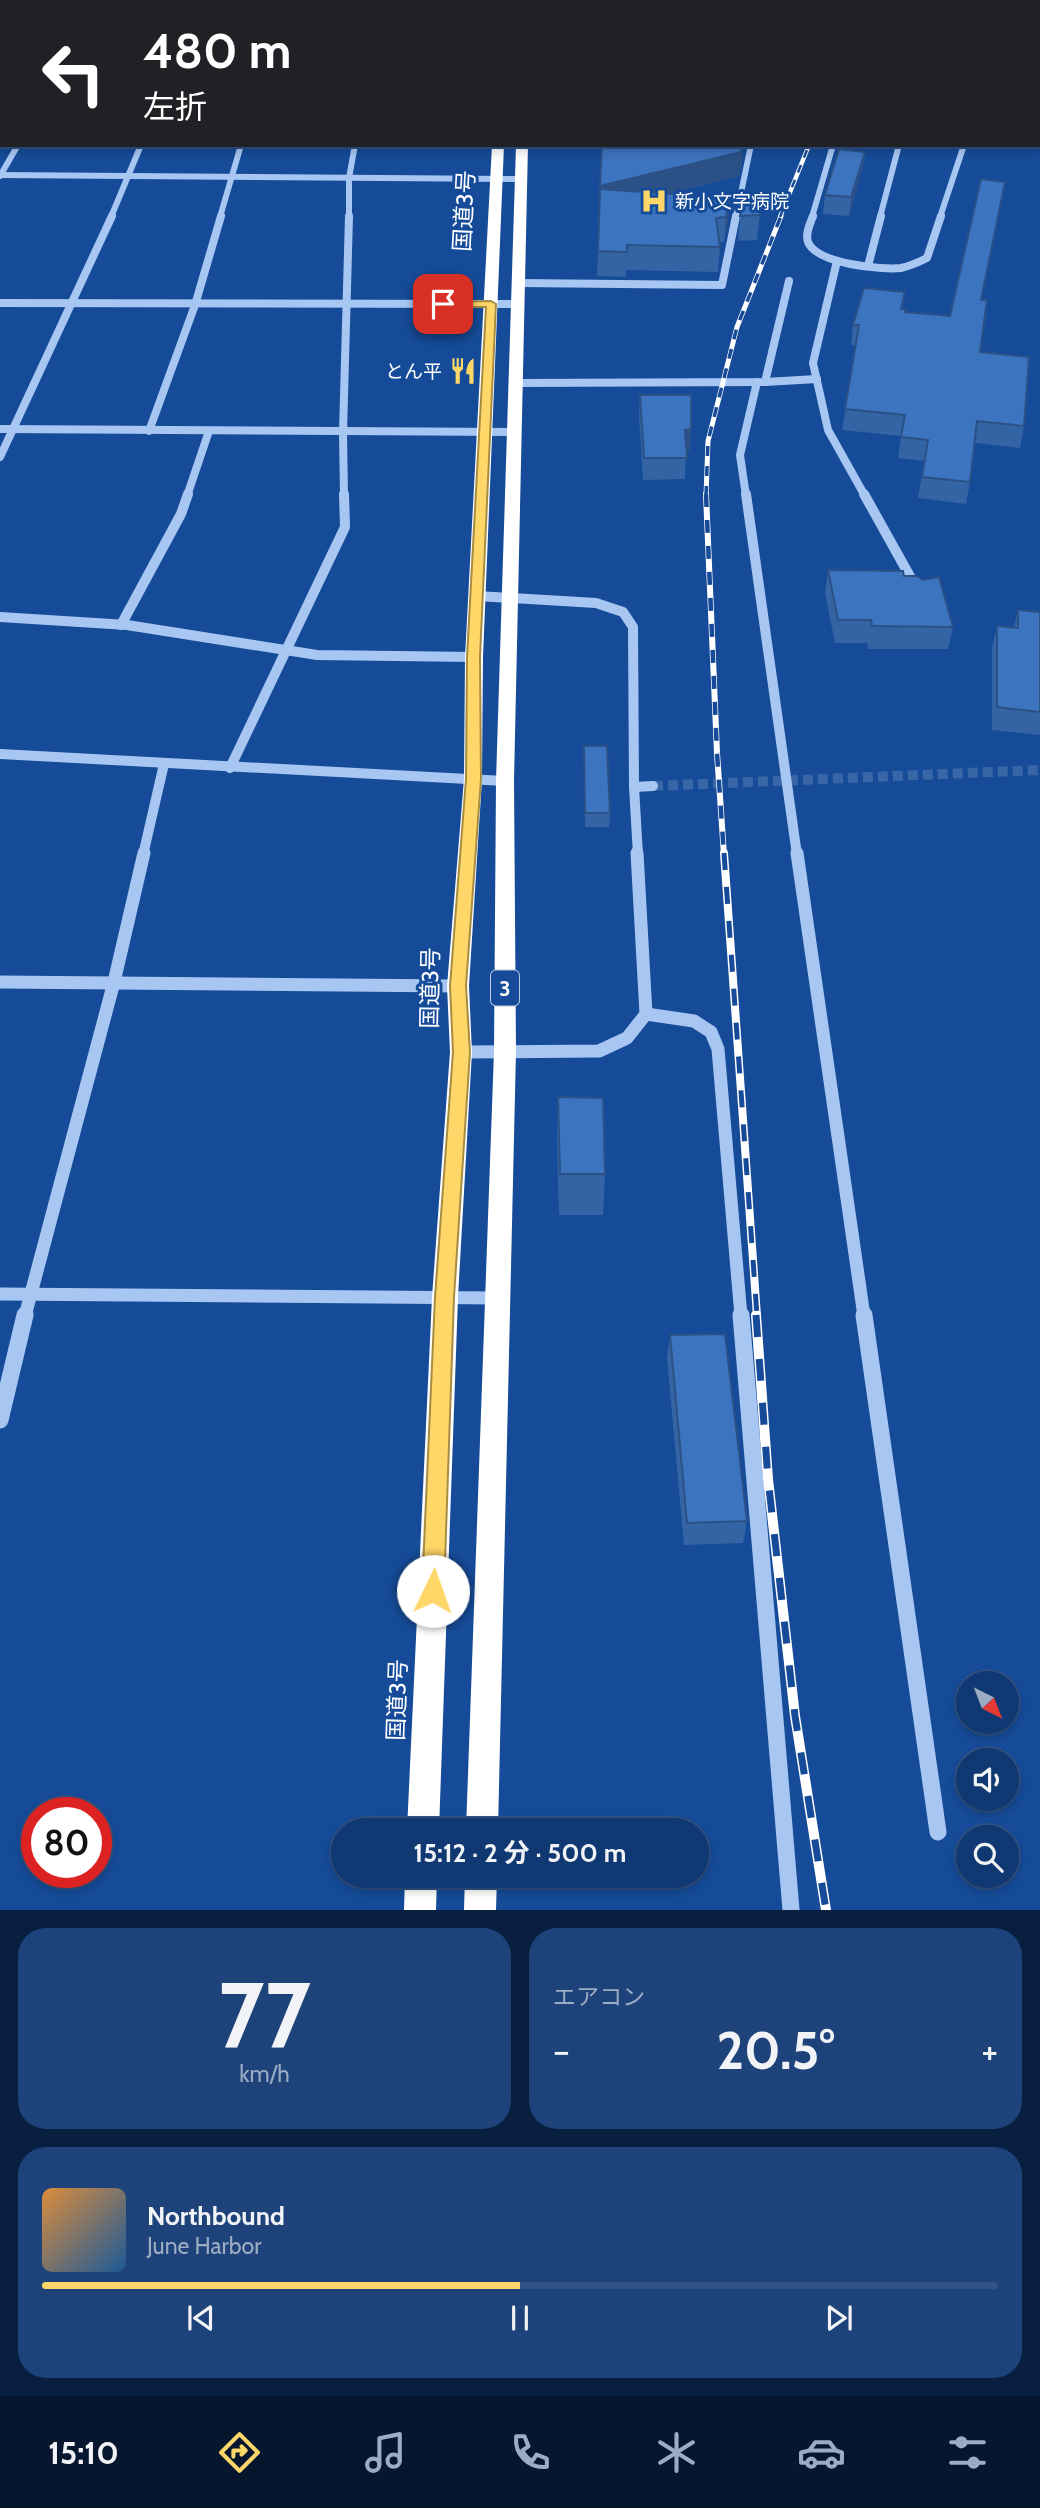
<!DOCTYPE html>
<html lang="ja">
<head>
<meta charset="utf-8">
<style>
	:root { --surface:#103872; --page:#1e437a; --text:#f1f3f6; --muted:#9cacc4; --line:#305284; --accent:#ffd768 }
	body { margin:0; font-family:Cabin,"Noto Sans JP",sans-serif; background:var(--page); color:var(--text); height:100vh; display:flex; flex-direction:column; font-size:26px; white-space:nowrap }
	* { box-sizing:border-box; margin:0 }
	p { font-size:23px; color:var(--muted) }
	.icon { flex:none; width:38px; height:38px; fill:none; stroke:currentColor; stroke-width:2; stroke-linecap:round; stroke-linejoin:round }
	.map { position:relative; height:1910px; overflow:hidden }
	.drawer { display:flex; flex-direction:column; gap:18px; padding:18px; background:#091f3f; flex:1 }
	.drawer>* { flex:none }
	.guide { position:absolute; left:0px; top:0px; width:1041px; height:147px; box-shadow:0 4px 10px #0003,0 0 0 2px var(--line); background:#202124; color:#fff; overflow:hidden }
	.needle { width:46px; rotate:138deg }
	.tools { position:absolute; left:956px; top:1671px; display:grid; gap:14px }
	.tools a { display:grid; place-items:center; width:63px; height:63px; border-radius:50%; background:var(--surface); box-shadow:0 4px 10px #0003,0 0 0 2px var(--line); font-size:35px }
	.speed { position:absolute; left:21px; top:1797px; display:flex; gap:14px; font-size:35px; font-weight:700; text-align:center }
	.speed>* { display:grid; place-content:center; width:91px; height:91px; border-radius:50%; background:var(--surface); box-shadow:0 4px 10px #0003,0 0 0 2px var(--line); line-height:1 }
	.speed .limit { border:10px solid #d22; background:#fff; color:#111 }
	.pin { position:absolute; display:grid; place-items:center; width:60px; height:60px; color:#fff; margin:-30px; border-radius:14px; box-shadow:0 4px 10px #0006 }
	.me { position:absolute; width:77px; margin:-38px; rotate:3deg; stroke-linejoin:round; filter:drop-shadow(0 0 5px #0008) }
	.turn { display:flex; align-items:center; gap:24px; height:147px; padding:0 28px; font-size:32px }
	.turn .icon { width:91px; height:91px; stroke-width:2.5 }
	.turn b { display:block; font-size:49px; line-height:60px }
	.big { font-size:52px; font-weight:700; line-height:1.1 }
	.drawer .card { flex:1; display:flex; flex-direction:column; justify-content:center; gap:10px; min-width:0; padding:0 24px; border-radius:28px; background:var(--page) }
	.drawer .dial { align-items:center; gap:0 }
	.dial b { font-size:91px; line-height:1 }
	.song { display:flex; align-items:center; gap:21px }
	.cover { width:84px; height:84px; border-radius:10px; background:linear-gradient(135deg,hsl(30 70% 55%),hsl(210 70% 35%)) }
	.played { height:7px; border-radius:4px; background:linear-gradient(90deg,var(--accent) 50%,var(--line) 50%) }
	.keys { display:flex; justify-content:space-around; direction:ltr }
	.heat { display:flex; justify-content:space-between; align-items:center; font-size:38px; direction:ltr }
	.drawer .tiles { flex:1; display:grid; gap:18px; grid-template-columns:1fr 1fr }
	.card:last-child { grid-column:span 2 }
	.trip { position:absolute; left:331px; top:1818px; width:378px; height:70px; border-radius:35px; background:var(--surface); box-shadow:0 4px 10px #0003,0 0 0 2px var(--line); font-weight:700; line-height:70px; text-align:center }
	.menu { display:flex; height:112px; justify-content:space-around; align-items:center; background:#06162e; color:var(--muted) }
	.menu .icon { width:49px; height:49px }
	.menu .current { color:var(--accent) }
	.menu b { font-size:32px; color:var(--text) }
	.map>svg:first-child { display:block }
</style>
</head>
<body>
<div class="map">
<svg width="1040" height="1910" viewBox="0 0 1040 1910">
	<rect width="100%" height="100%" fill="#154b98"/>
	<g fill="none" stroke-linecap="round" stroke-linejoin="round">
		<path stroke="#9ac2f5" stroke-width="4.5" d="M0,109L2,107"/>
		<path stroke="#3866a7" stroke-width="10" stroke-dasharray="10 5" stroke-linecap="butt" d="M653,786L1040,770"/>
		<g stroke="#a7c7f2" stroke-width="6">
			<path d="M84,2L88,0"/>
			<path d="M0,175L521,179"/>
			<path d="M0,176L18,145"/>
			<path d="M111,217L141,145"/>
			<path d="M220,217L241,145"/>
			<path d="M349,217V178L355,145"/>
			<path d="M736,217L751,145"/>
			<path d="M812,217L833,145"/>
			<path d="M880,217L899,145"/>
			<path d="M940,217L964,145"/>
		</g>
		<g stroke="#a7c7f2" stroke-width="8">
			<path d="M813,216C810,224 805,234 808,242C817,264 881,270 901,268C910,266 919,262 927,258L941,216"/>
			<path d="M837,261L813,363L828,430L865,496"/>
			<path d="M868,266L881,216"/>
			<path d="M518,283L722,285L736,216"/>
			<path d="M0,303L518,304"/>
			<path d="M765,382L817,379"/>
			<path d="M517,383L765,382L789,281"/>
			<path d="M0,429L516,432"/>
			<path d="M149,431L195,305L221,216"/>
			<path d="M0,457L112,216"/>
			<path d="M187,496L209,431"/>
			<path d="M344,496L343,433L349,216"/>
			<path d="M746,496L740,455L757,382"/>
		</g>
		<g stroke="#a7c7f2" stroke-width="10">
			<path d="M746,494L797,855"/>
			<path d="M864,494L917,589"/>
			<path d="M477,596L596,603L623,612L633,627L634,787L638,855"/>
			<path d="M0,617L127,625L317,655L474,657"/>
			<path d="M121,625L181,514L188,494"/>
			<path d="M0,754L505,781"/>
			<path d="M230,768L345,527L344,494"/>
			<path d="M634,787L653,786"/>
			<path d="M143,855L164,764"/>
		</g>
		<g stroke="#a7c7f2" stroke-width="13">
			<path d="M797,853L864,1316"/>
			<path d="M0,982L458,986"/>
			<path d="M646,1014L694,1021L711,1032L718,1049L741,1316"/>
			<path d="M461,1052L599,1051L627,1038L646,1014L637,853"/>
			<path d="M0,1294L498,1298"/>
			<path d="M25,1316L114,982L144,853"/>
		</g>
		<g stroke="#a7c7f2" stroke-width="17">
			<path d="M741,1315L791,1910"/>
			<path d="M864,1315L938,1832"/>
			<path d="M0,1420L25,1315"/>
		</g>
		<g fill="#fff" fill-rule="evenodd">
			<rect x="500" y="0" width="10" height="2"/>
			<rect x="520" y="0" width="10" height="2"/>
			<path d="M492,145H504L483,657L482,779L469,986L472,1052L458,1297L439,1830H407L432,1297L450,1052L447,986L464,779L465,657Z"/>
			<path d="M516,145H528L514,781L516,1051L498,1830H466L494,1051L496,781Z"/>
			<path d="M405,1876H437L436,1910H404Z"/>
			<path d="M465,1876H497L496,1910H464Z"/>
		</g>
		<defs>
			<g id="rail-far4">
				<path d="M1017,0L1019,2"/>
				<path d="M780,217L809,145"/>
			</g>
			<path id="rail-far3" d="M706,496L708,441L737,327L781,216"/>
			<path id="rail-far2" d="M706,494L717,753L724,855"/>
			<path id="rail-far1" d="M724,853L757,1316"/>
			<path id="rail" d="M756,1315L768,1479L795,1716L826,1910"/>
		</defs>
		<use href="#rail-far4" stroke="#fff" stroke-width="4.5"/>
		<use href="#rail-far3" stroke="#fff" stroke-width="5"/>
		<use href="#rail-far2" stroke="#fff" stroke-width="6"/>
		<use href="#rail-far1" stroke="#fff" stroke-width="8"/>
		<use href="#rail" stroke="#fff" stroke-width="10"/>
		<use href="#rail-far4" stroke="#154b98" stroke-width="2.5" stroke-dasharray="8" stroke-linecap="butt"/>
		<use href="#rail-far3" stroke="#154b98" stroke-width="3.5" stroke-dasharray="10" stroke-linecap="butt"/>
		<use href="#rail-far2" stroke="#154b98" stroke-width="4.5" stroke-dasharray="13" stroke-linecap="butt"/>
		<use href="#rail-far1" stroke="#154b98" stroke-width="5" stroke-dasharray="17" stroke-linecap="butt"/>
		<use href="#rail" stroke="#154b98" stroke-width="7" stroke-dasharray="22" stroke-linecap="butt"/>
	</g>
	<g fill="#3464a4">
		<path d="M602,145L742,161L739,176L667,194L730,198L728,222L724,242H719L720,247L718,272L626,270V277L597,276Z"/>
		<path d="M865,152L862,170L849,216L823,214L825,195Z"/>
		<path d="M760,215L757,240L738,241L740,216Z"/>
		<path d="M905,292L902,309L905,312L950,316L981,300L980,352L1024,426L1020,448L975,443L970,482L966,504L918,498L924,461L898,458L901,436L842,430L856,346L851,345L853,325Z"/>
		<path d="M640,395L691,429L690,450L686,451L685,479L643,480L639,416Z"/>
		<path d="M828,570L953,627L948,649H868L867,643H835L825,593Z"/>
		<path d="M1018,610L1040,612V735L992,730V648L997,626L1014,627Z"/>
		<path d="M584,746L610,813L609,827H585Z"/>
		<path d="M558,1097L605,1174L603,1215H559L557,1139Z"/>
		<path d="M670,1335L747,1521L743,1543L684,1545L667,1358Z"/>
	</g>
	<g fill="#2b5186">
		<path d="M743,145L742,161L739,176L600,210V186Z"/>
		<path d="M865,152L862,170L849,216L851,197Z"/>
		<path d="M730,198L728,222L724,242L726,217Z"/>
		<path d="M691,429L690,450L683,452L685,430Z"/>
	</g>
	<g fill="#3d74bf" stroke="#2b5186" stroke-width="2">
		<path d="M609,0H753L754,2H613V0Z"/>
		<path d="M602,145H742L741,152L600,186Z"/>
		<path d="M839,149L865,152L851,197L825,195Z"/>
		<path d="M981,179L1005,182L981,300H987L980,352L1029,357L1024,426L977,421L970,482L922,477L928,440L901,437L905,415L845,409L859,325H853L864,288L905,292L901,309H905V312L950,316Z"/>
		<path d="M600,189L730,198L726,217L716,218L720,247L627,245V252L598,251Z"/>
		<path d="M743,199L760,200V215L740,216Z"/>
		<path d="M640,395H691V429L685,430L687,458H644Z"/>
		<path d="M828,570L903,571L904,576H917L923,580L939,577L953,627L872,626L871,620H838Z"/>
		<path d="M1018,610L1040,612V712L997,707V626L1018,628Z"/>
		<path d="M584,746H607L610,813H585Z"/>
		<path d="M558,1097L603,1098L605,1174H560Z"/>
		<path d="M725,1334L747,1521L687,1523L670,1335Z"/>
	</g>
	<path fill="#ffd768" stroke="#a68c44" stroke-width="2" d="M491,301L496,304L480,657L481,779L466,986L470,1052L454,1297L444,1591L440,1598L433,1601L425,1598L422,1591L435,1297L453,1052L450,986L466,779L467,657L486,307H443L438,304L443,302Z"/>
	<defs>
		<symbol id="hospital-bare" viewBox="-9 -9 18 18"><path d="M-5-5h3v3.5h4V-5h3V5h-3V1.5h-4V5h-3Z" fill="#ffd768" stroke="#154b98" stroke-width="2.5" paint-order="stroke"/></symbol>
		<symbol id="restaurant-bare" viewBox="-9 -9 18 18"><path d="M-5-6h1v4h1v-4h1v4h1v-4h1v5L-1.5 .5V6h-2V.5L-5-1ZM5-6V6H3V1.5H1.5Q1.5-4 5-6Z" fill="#ffd768" stroke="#154b98" stroke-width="2.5" paint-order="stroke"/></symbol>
	</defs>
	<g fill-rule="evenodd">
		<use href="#hospital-bare" x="635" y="182" width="38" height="38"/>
		<use href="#restaurant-bare" x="444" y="352" width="38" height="38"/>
	</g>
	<g text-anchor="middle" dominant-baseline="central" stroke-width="6" stroke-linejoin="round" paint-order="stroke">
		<g font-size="19" fill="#fff" stroke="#154b98" text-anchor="start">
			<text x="675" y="201">新小文字病院</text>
			<text x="442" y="371" text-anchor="end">とん平</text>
		</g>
		<rect fill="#154b98" stroke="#b9c9e0" stroke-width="2" x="491" y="970.5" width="28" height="35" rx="5"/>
		<g font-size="21" font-weight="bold" fill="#fff">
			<text x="505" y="988">3</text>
		</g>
		<g font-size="23" fill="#fff" stroke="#154b98">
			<text transform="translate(464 211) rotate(-87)">国道3号</text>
			<text transform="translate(430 988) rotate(-89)">国道3号</text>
			<text transform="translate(397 1700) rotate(-88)">国道3号</text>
		</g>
	</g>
</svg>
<div class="tools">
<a><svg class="needle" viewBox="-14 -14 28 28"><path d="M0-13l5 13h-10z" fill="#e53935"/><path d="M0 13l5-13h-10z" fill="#9cacc4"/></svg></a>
<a><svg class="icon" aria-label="sound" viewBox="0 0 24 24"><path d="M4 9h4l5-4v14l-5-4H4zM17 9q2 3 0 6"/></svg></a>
<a><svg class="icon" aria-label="search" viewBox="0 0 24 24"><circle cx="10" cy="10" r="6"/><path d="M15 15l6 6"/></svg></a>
</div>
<div class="speed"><div class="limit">80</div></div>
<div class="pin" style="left:443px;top:304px;background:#d93025"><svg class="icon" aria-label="arrive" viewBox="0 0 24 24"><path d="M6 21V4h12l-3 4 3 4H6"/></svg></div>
<svg class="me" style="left:433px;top:1591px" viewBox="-20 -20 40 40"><circle r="19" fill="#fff"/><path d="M0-13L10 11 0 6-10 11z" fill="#ffd768"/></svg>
<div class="trip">15:12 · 2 分 · 500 m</div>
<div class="guide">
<div class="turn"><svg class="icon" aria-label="left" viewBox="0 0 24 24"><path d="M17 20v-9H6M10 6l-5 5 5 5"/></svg><div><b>480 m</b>左折</div></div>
</div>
</div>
<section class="drawer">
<div class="tiles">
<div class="card dial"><b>77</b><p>km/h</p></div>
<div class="card"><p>エアコン</p>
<div class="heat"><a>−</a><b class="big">20.5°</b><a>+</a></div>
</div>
<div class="card">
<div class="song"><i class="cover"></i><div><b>Northbound</b><p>June Harbor</p></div></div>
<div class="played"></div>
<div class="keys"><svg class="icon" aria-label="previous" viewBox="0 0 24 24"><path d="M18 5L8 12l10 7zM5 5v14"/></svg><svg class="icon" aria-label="pause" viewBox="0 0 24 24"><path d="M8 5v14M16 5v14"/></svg><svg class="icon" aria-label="next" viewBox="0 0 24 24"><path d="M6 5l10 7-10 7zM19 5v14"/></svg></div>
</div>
</div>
</section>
<nav class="menu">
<b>15:10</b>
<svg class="icon current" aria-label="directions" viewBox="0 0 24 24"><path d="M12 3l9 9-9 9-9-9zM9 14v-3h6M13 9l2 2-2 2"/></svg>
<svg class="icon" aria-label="music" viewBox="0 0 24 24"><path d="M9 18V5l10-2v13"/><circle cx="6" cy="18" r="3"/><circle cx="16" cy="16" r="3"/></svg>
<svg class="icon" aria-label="phone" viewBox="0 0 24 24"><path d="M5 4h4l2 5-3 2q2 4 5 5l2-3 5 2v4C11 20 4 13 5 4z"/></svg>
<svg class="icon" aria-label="climate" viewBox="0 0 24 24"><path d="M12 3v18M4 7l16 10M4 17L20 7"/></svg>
<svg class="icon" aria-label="car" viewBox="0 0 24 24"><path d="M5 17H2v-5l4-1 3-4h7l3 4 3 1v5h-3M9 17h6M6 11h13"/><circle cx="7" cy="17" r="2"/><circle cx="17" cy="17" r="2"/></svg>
<svg class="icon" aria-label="filters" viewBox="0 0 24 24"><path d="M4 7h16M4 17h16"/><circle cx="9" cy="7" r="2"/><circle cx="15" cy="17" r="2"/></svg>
</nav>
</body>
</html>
